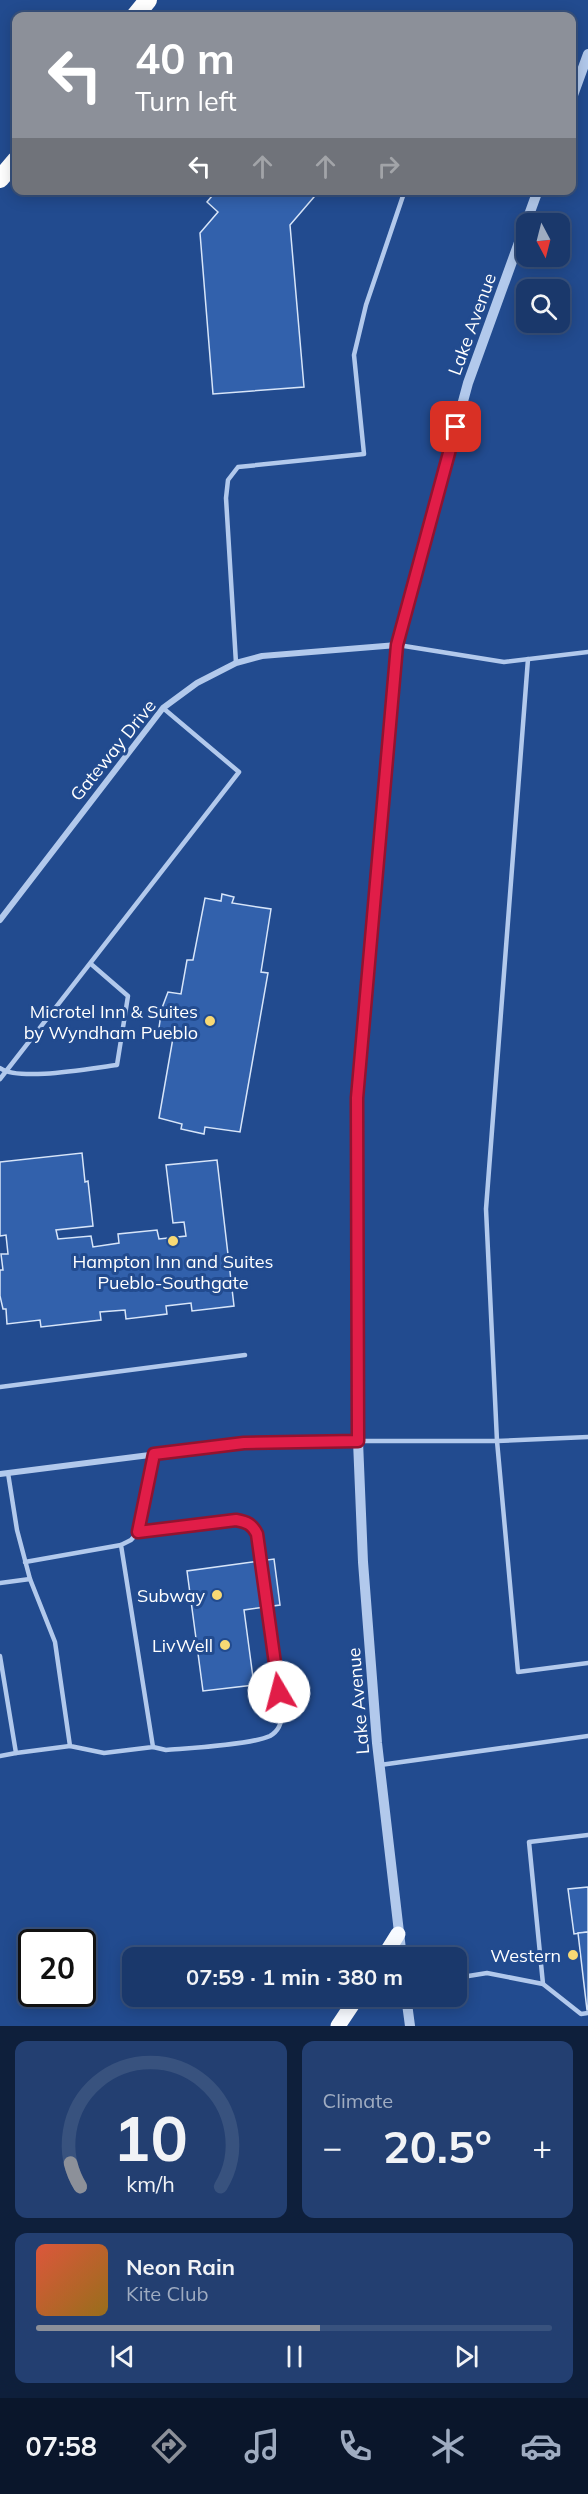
<!DOCTYPE html>
<html lang="en">
<head>
<meta charset="utf-8">
<style>
	:root { --surface:#1a386b; --page:#233f71; --text:#f1f3f6; --muted:#9facc1; --line:#38527e; --accent:#8c9099 }
	body { margin:0; font-family:Mulish,sans-serif; background:var(--page); color:var(--text); height:100vh; display:flex; flex-direction:column; font-size:22px; white-space:nowrap }
	* { box-sizing:border-box; margin:0 }
	p { font-size:20px; color:var(--muted) }
	.icon { flex:none; width:33px; height:33px; fill:none; stroke:currentColor; stroke-width:2; stroke-linecap:round; stroke-linejoin:round }
	.map { position:relative; height:2026px; overflow:hidden }
	.side { display:flex; flex-direction:column; gap:15px; padding:15px; background:#0e1f3b; flex:1 }
	.side>* { flex:none }
	.guide { position:absolute; left:12px; top:12px; width:564px; height:183px; border-radius:12px; box-shadow:0 3px 15px #0003,0 0 0 2px var(--line); background:#8c9099; color:#fff; overflow:hidden }
	.needle { width:39px; rotate:173deg }
	.buttons { position:absolute; left:516px; top:213px; display:grid; gap:12px }
	.buttons a { display:grid; place-items:center; width:54px; height:54px; border-radius:12px; background:var(--surface); box-shadow:0 3px 15px #0003,0 0 0 2px var(--line); font-size:30px }
	.speed { position:absolute; left:18px; top:1929px; display:flex; gap:12px; font-size:30px; font-weight:700; text-align:center }
	.speed>* { display:grid; place-content:center; width:78px; height:78px; border-radius:50%; background:var(--surface); box-shadow:0 3px 15px #0003,0 0 0 2px var(--line); line-height:1 }
	.speed .limit { border:3px solid #111; border-radius:9px; background:#fff; color:#111 }
	.pin { position:absolute; display:grid; place-items:center; width:51px; height:51px; color:#fff; margin:-26px; border-radius:12px; box-shadow:0 3px 9px #0006 }
	.me { position:absolute; width:66px; margin:-33px; rotate:352deg; stroke-linejoin:round; filter:drop-shadow(0 0 4px #0008) }
	.turn { display:flex; align-items:center; gap:21px; height:126px; padding:0 24px; font-size:27px }
	.turn .icon { width:78px; height:78px; stroke-width:2.5 }
	.turn b { display:block; font-size:42px; line-height:51px }
	.lanes { display:flex; align-items:center; height:57px; padding:0 24px; background:#0003; justify-content:center; gap:30px; direction:ltr }
	.lanes .off { opacity:.35 }
	.big { font-size:45px; font-weight:700; line-height:1.1 }
	.side .card { flex:1; display:flex; flex-direction:column; justify-content:center; gap:9px; min-width:0; padding:0 21px; border-radius:12px; background:var(--page) }
	.side .dial { align-items:center; gap:0 }
	.dial svg { height:156px; overflow:visible; fill:none; stroke:var(--line); stroke-width:7; stroke-linecap:round; text-anchor:middle }
	.dial text { fill:var(--text); stroke:none }
	.song { display:flex; align-items:center; gap:18px }
	.cover { width:72px; height:72px; border-radius:9px; background:linear-gradient(135deg,hsl(10 70% 55%),hsl(40 70% 35%)) }
	.played { height:6px; border-radius:3px; background:linear-gradient(90deg,var(--accent) 55%,var(--line) 55%) }
	.keys { display:flex; justify-content:space-around; direction:ltr }
	.heat { display:flex; justify-content:space-between; align-items:center; font-size:33px; direction:ltr }
	.side .tiles { flex:1; display:grid; gap:15px; grid-template-columns:1fr 1fr }
	.card:last-child { grid-column:span 2 }
	.trip { position:absolute; left:122px; top:1947px; width:345px; height:60px; border-radius:12px; background:var(--surface); box-shadow:0 3px 15px #0003,0 0 0 2px var(--line); font-weight:700; line-height:60px; text-align:center }
	.tab-bar { display:flex; height:96px; justify-content:space-around; align-items:center; background:#0a162b; color:var(--muted) }
	.tab-bar .icon { width:42px; height:42px }
	.tab-bar .on { color:var(--accent) }
	.tab-bar b { font-size:27px; color:var(--text) }
	.map>svg:first-child { display:block }
</style>
</head>
<body>
<div class="map">
<svg width="588" height="2026" viewBox="0 0 588 2026">
	<rect width="100%" height="100%" fill="#224b8f"/>
	<g fill="#3261ac" stroke="#d7e5f9" stroke-width="1.5">
		<path d="M217,190H320L290,225L304,387L213,394L200,233L218,212L207,202Z"/>
		<path d="M222,894L234,897L232,903L271,909L261,972L268,973L240,1132L205,1127L204,1134L181,1129L182,1124L159,1118L173,1038L158,1034L162,1008L168,992L181,994L187,960H193L205,898L221,901Z"/>
		<path d="M82,1153L85,1182L88,1181L93,1226L56,1230L58,1239L91,1236L93,1247L119,1243L118,1234L157,1230L159,1239L186,1236L184,1222L173,1223L166,1165L217,1160L234,1306L192,1311L191,1303L166,1306L167,1314L126,1319L125,1310L100,1312L101,1320L41,1327L40,1320L7,1324L6,1309H3L0,1296V1270H3L1,1254H8L6,1235L0,1236V1162Z"/>
		<path d="M274,1559L280,1605L244,1610L254,1685L203,1691L187,1571Z"/>
		<path d="M588,1887V1932L574,1934L568,1889Z"/>
		<path d="M588,1932V2010H587L578,1933Z"/>
	</g>
	<g fill="none" stroke-linecap="round" stroke-linejoin="round">
		<g stroke="#b2c9ec" stroke-width="4.5">
			<path d="M398,645L504,662L588,652"/>
			<path d="M528,659L486,1209L497,1441L518,1672L588,1663"/>
			<path d="M236,663L226,498L228,480L238,467L364,454L354,355L366,305L405,190"/>
			<path d="M0,1068C19,1082 92,1068 117,1065L128,996L91,964"/>
			<path d="M0,1079L239,772L163,708"/>
			<path d="M0,1387L245,1355"/>
			<path d="M358,1441H497L588,1437"/>
			<path d="M8,1473L17,1530L30,1579L55,1642L70,1746L104,1753L153,1747L121,1545L131,1540L138,1532L154,1454"/>
			<path d="M138,1532L236,1520L246,1521L253,1526L259,1544L282,1712C282,1722 279,1731 270,1736C250,1745 190,1748 166,1750L153,1747"/>
			<path d="M25,1562L121,1545"/>
			<path d="M0,1583L30,1579"/>
			<path d="M0,1656L16,1753L0,1756"/>
			<path d="M16,1753L70,1746"/>
			<path d="M380,1765L588,1736"/>
			<path d="M456,1978L487,1973L543,1984L581,2014L588,2013"/>
			<path d="M543,1984L529,1842L588,1835"/>
		</g>
		<g stroke="#b2c9ec" stroke-width="6">
			<path d="M0,920L163,708L197,683L236,663L262,656L397,645"/>
			<path d="M0,1474L244,1443L358,1441"/>
		</g>
		<g stroke="#b2c9ec" stroke-width="10">
			<path d="M572,98L588,54"/>
			<path d="M402,1958L377,1743L363,1562L358,1441L357,1098L397,645L468,383L538,190"/>
			<path d="M406,1996L410,2026"/>
		</g>
		<g stroke="#f7faff" stroke-width="15">
			<path d="M383,1958L398,1934"/>
			<path d="M338,2026L358,1996"/>
		</g>
		<g stroke="#fff" stroke-width="18">
			<path d="M135,16L148,0"/>
			<path d="M0,179L16,160"/>
		</g>
	</g>
	<g fill="none" stroke-linecap="round" stroke-linejoin="round">
		<defs>
			<path id="route" d="M279,1692L257,1534C252,1524 247,1522 236,1520L138,1532L154,1454L244,1443L358,1441L357,1098L397,645L456,427"/>
		</defs>
		<use href="#route" stroke="#92132f" stroke-width="15"/>
		<use href="#route" stroke="#e11d48" stroke-width="10"/>
	</g>
	<g fill="#f8d974" stroke="#224b8f" stroke-width="2">
		<circle cx="210" cy="1021" r="6"/>
		<circle cx="173" cy="1241" r="6"/>
		<circle cx="217" cy="1595" r="6"/>
		<circle cx="225" cy="1645" r="6"/>
		<circle cx="573" cy="1955" r="6"/>
	</g>
	<g text-anchor="middle" dominant-baseline="central" stroke-width="6" stroke-linejoin="round" paint-order="stroke">
		<g font-size="18" fill="#fff" stroke="#224b8f">
			<text transform="translate(472 324) rotate(-70)">Lake Avenue</text>
			<text transform="translate(113 750) rotate(-51)">Gateway Drive</text>
			<text transform="translate(358 1701) rotate(-95)">Lake Avenue</text>
		</g>
		<g font-size="18" fill="#fff" stroke="#224b8f" text-anchor="end">
			<text x="198" y="1011">Microtel Inn &amp; Suites<tspan x="198" dy="21">by Wyndham Pueblo</tspan></text>
			<text x="173" y="1261" text-anchor="middle">Hampton Inn and Suites<tspan x="173" dy="21">Pueblo-Southgate</tspan></text>
			<text x="205" y="1595">Subway</text>
			<text x="213" y="1645">LivWell</text>
			<text x="561" y="1955">Western</text>
		</g>
	</g>
</svg>
<div class="buttons">
<a><svg class="needle" viewBox="-14 -14 28 28"><path d="M0-13l5 13h-10z" fill="#e53935"/><path d="M0 13l5-13h-10z" fill="#9facc1"/></svg></a>
<a><svg class="icon" aria-label="search" viewBox="0 0 24 24"><circle cx="10" cy="10" r="6"/><path d="M15 15l6 6"/></svg></a>
</div>
<div class="speed"><div class="limit">20</div></div>
<div class="pin" style="left:456px;top:427px;background:#d93025"><svg class="icon" aria-label="arrive" viewBox="0 0 24 24"><path d="M6 21V4h12l-3 4 3 4H6"/></svg></div>
<svg class="me" style="left:279px;top:1692px" viewBox="-20 -20 40 40"><circle r="19" fill="#fff"/><path d="M0-13L10 11 0 6-10 11z" fill="#e11d48"/></svg>
<div class="trip">07:59 · 1 min · 380 m</div>
<div class="guide">
<div class="turn"><svg class="icon" aria-label="left" viewBox="0 0 24 24"><path d="M17 20v-9H6M10 6l-5 5 5 5"/></svg><div><b>40 m</b>Turn left</div></div>
<div class="lanes"><svg class="icon" aria-label="left" viewBox="0 0 24 24"><path d="M17 20v-9H6M10 6l-5 5 5 5"/></svg><svg class="icon off" aria-label="ahead" viewBox="0 0 24 24"><path d="M12 20V5M6 11l6-6 6 6"/></svg><svg class="icon off" aria-label="ahead" viewBox="0 0 24 24"><path d="M12 20V5M6 11l6-6 6 6"/></svg><svg class="icon off" aria-label="right" viewBox="0 0 24 24"><path d="M7 20v-9h11M14 6l5 5-5 5"/></svg></div>
</div>
</div>
<section class="side">
<div class="tiles">
<div class="card dial"><svg viewBox="0 0 100 80">
<path d="M14 69A42 42 0 1 1 86 69"/>
<path d="M14 69A42 42 0 0 1 9 57" stroke="#8c9099"/>
<text x="50" y="56" font-size="32" font-weight="700">10</text>
<text x="50" y="72" font-size="11">km/h</text>
</svg></div>
<div class="card"><p>Climate</p>
<div class="heat"><a>−</a><b class="big">20.5°</b><a>+</a></div>
</div>
<div class="card">
<div class="song"><i class="cover"></i><div><b>Neon Rain</b><p>Kite Club</p></div></div>
<div class="played"></div>
<div class="keys"><svg class="icon" aria-label="previous" viewBox="0 0 24 24"><path d="M18 5L8 12l10 7zM5 5v14"/></svg><svg class="icon" aria-label="pause" viewBox="0 0 24 24"><path d="M8 5v14M16 5v14"/></svg><svg class="icon" aria-label="next" viewBox="0 0 24 24"><path d="M6 5l10 7-10 7zM19 5v14"/></svg></div>
</div>
</div>
</section>
<nav class="tab-bar">
<b>07:58</b>
<svg class="icon on" aria-label="directions" viewBox="0 0 24 24"><path d="M12 3l9 9-9 9-9-9zM9 14v-3h6M13 9l2 2-2 2"/></svg>
<svg class="icon" aria-label="music" viewBox="0 0 24 24"><path d="M9 18V5l10-2v13"/><circle cx="6" cy="18" r="3"/><circle cx="16" cy="16" r="3"/></svg>
<svg class="icon" aria-label="phone" viewBox="0 0 24 24"><path d="M5 4h4l2 5-3 2q2 4 5 5l2-3 5 2v4C11 20 4 13 5 4z"/></svg>
<svg class="icon" aria-label="climate" viewBox="0 0 24 24"><path d="M12 3v18M4 7l16 10M4 17L20 7"/></svg>
<svg class="icon" aria-label="car" viewBox="0 0 24 24"><path d="M5 17H2v-5l4-1 3-4h7l3 4 3 1v5h-3M9 17h6M6 11h13"/><circle cx="7" cy="17" r="2"/><circle cx="17" cy="17" r="2"/></svg>
</nav>
</body>
</html>
